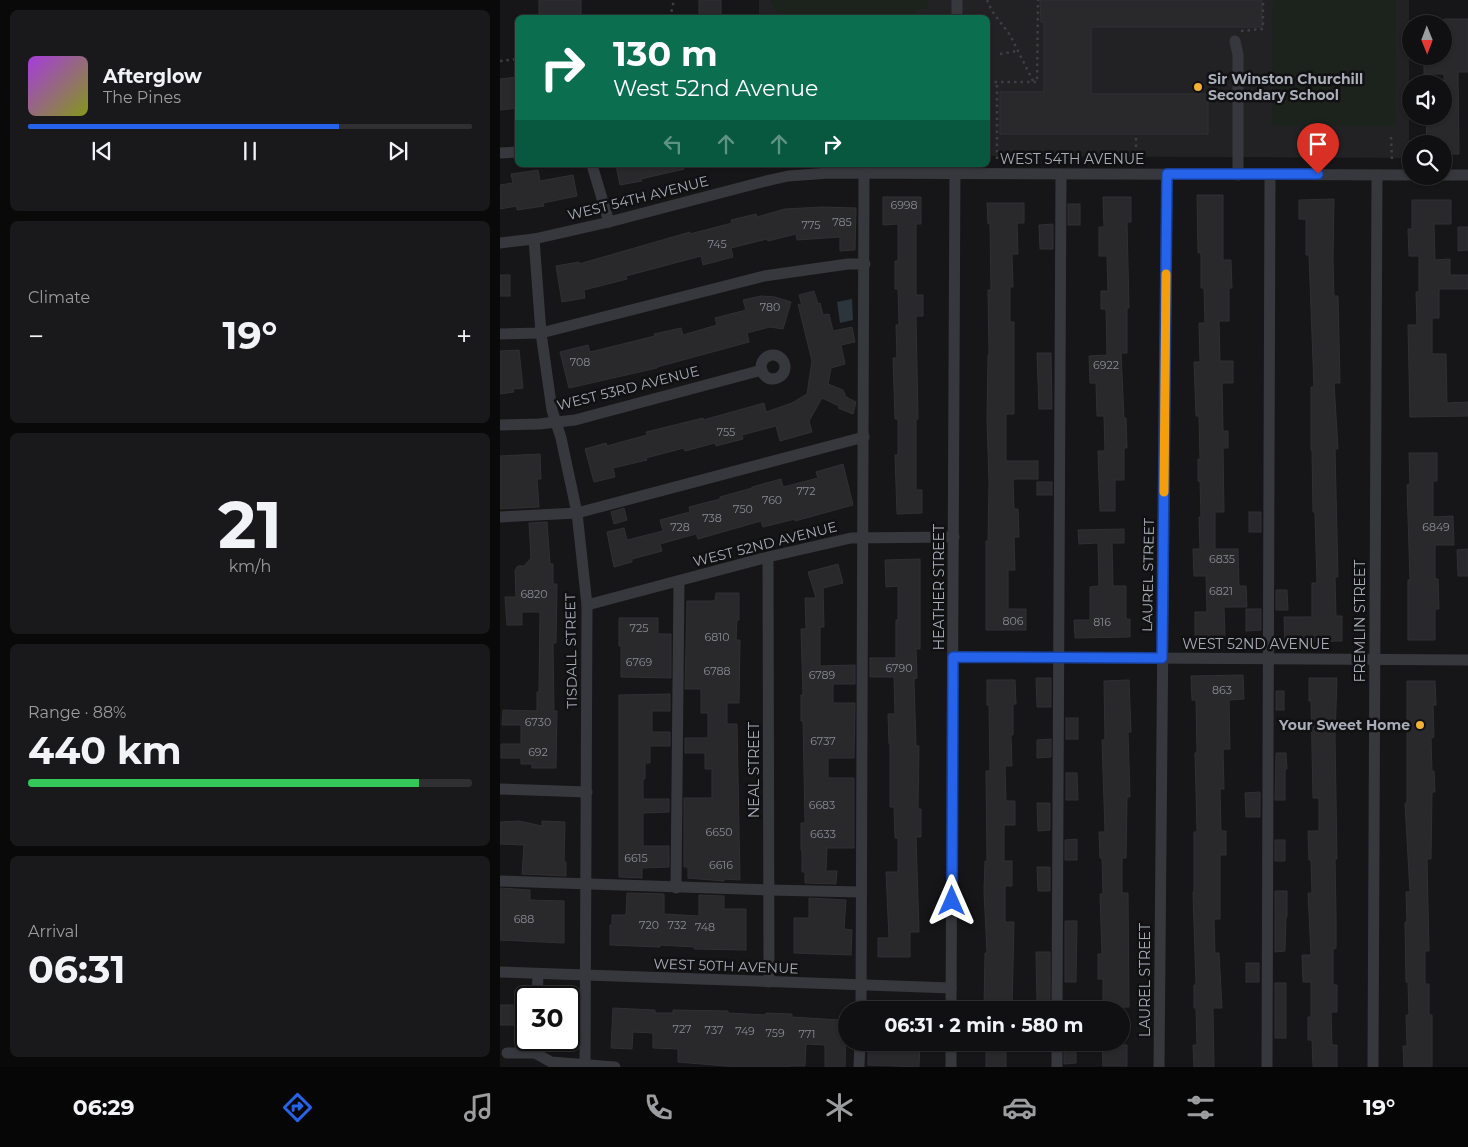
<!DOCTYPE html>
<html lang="en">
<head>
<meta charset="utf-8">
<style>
	:root { --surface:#101012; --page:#19191b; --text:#f1f3f6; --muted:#9c9d9f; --line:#303032; --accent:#2563eb }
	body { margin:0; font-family:Montserrat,sans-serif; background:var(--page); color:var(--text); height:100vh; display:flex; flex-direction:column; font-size:19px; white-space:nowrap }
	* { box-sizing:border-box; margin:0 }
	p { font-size:16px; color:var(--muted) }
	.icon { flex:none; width:28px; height:28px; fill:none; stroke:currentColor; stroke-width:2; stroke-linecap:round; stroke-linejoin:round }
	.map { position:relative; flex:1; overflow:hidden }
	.details { display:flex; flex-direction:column; gap:10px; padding:10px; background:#09090a; width:500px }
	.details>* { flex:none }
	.guide { position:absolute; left:15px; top:15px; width:475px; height:152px; border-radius:8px; box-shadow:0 1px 4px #0004,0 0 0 1px var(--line); background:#0b6e4f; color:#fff; overflow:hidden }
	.needle { width:32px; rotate:179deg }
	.buttons { position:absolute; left:902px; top:15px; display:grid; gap:10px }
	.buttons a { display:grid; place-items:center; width:50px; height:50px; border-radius:50%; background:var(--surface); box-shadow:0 1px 4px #0004,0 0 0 1px var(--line); font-size:25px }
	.speed { position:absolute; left:15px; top:986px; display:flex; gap:10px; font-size:25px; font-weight:700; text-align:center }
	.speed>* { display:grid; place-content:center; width:65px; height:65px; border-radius:50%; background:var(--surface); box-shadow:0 1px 4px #0004,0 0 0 1px var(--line); line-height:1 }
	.speed .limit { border:2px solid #111; border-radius:8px; background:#fff; color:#111 }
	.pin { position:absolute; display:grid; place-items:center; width:42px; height:42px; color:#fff; margin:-51px -21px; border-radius:50% 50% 50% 0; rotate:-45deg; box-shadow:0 0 5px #0007 }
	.pin .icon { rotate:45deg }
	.me { position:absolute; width:55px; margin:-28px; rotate:0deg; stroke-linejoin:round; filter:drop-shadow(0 0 4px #0008) }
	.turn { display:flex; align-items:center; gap:18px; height:105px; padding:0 15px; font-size:22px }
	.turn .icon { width:65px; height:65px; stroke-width:2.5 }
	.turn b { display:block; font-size:35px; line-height:42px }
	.lanes { display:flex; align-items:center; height:48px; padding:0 15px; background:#0003; justify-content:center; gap:25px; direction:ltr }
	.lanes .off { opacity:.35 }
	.big { font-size:38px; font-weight:700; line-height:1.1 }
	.details .card { flex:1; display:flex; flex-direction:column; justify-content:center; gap:8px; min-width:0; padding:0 18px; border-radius:8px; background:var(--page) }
	.details .dial { align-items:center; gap:0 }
	.dial b { font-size:65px; line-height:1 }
	.song { display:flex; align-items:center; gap:15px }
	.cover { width:60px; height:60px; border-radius:8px; background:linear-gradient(135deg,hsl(280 70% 55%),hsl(70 70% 35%)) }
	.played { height:5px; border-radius:2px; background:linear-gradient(90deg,var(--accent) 70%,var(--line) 70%) }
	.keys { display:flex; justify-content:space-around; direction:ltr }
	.heat { display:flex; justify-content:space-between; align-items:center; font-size:28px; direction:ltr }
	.charge { height:8px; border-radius:4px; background:linear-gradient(90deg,#34c759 88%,var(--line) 0) }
	.trip { position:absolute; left:338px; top:1001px; width:292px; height:50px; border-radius:25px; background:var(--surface); box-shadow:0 1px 4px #0004,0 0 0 1px var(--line); font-weight:700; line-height:50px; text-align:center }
	.tab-bar { display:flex; height:80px; justify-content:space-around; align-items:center; background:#060607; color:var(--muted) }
	.tab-bar .icon { width:35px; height:35px }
	.tab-bar .current { color:var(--accent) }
	.tab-bar b { font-size:22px; color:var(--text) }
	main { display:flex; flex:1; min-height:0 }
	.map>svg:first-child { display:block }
</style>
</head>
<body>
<main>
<section class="details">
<div class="card">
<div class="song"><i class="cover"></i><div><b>Afterglow</b><p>The Pines</p></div></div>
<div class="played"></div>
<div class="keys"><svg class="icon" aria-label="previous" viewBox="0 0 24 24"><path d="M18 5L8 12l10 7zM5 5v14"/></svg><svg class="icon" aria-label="pause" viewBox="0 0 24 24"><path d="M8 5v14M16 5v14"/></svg><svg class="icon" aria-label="next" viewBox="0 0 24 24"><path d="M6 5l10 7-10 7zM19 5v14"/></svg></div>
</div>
<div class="card"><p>Climate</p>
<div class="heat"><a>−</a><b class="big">19°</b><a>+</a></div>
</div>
<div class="card dial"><b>21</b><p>km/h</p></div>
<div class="card"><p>Range · 88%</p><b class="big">440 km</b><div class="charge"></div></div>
<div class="card"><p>Arrival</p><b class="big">06:31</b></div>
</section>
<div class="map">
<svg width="968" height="1067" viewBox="0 0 968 1067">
	<rect width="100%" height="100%" fill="#161618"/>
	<path fill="#222225" d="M259,0H909V158L488,156V18L259,17Z"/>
	<g fill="#1c231d">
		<path d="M270,0H428V9H420L414,17H280Z"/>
		<path d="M773,0H896L895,126H772Z"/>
	</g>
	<path fill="#2c353c" d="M352,299L353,320L340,323L337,302Z"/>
	<g fill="#29292c" stroke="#303034">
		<rect x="39" y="0" width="42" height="14"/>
		<rect x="199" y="0" width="22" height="18"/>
		<path d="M540,0H762V27H591V94H708V134H500V92H544V22H541Z"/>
		<path d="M944,19H968V72H958L959,154H944V144H927L926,116H944V74H924V60H928V56H944Z"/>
		<path d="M18,77V108L0,110V79Z"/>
		<path d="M116,165H183L184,169L141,179L142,181L120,185Z"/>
		<path d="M38,170L40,181L73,175L77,196L43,203L44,206L17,210V206L0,209V185L13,183L11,174Z"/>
		<path d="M697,195H723V260H731L732,288H729V321H719L720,361H733V383H722L723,431H728V448H723L724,512H715V549H738L739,586H746L747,607H724L725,638H695V612H707L706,576H694L693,549H700L699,517H701L700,481H698V459H700L699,416H696L694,362H700L699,323H705L704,288H701V253H698Z"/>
		<path d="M383,197H421V224H416V295H423V316H416L418,419H416V490H422V513L397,514L395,455H398V419H395L393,358H397L396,325H399L398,289H395V261H398V224L383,225Z"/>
		<path d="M603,197H631V222H627L629,308H627V353H621L624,418H626L627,448H624V480H615V511H600L598,451H605L604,416H597L596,383H590L589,356L607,355L606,309H601V291H608L607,256H599V227H604Z"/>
		<path d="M834,199L833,260L834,296H838L840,383H834L838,449H835L838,577H835L836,616H842V641L785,642L784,617H812V583H817L815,512H813L812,450H811V387H814L809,255H806V219H799V200Z"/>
		<path d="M912,200H951V224H934L935,260L950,259V275H968V289H939V318H932V354H946L947,403L968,402V416L910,417L908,325H917L916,292H919V256H909L908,229H912Z"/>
		<path d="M487,203H524V223H517L518,254H512L513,287H510V322H514V414H506V461H538V479H513L514,509H518L519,537H514L515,570H508V609H526V630H486V541H488L489,482L487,419L488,355H489L488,290H491L490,223L488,224Z"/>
		<rect x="568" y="204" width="12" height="21"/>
		<path d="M322,207L356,208L355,250L340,251V237L297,240L296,234L268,241L267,239L231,248L233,257L203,265L201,256L126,276L127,279L84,290L85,298L62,302L56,266L79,262V264L190,232V234L232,223L231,220L256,214L257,217L285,209Z"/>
		<path d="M553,224V249H540L539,225Z"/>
		<path d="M958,227H968V250L958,251Z"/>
		<rect x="0" y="275" width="10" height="21"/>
		<path d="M314,291L318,304L320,303L323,315L329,314L333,331L352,327L355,342L341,345L345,364L331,368L328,384L343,390L346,397L356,402L353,414L338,408L339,406L322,398L309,421L312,432L280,441L276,426L242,435L243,439L216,446L215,443L185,451L184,448L146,458L147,460L113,468L115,477L94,482L85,449L106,443L107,446L147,435L146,432L203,418V420L264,403L266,412L292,403L307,394L312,361L298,304L302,306L299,295Z"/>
		<path d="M261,296L275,297L291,302L283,329L270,327L247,333L249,342L157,367V368L69,388L60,352L88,345L90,352L155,336L154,334L181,328L183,335L217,325L215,318L246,310L243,300Z"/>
		<path d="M19,350L23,388L13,389L14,392L0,394V351Z"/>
		<path d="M537,353H551L552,409H539Z"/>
		<path d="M909,453H937V481H933V517L953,516L954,545H935V579H938L939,609H935V640H908V580H910L907,485L910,484Z"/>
		<path d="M40,454L41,479H37L39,507L0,509V456Z"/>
		<path d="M343,464L353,505L295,521V519L263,527L261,521L198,539L196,534L160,544L162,551L132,559V562L114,567L107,532L124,528L127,540L163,531L160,520L190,512L189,507L220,499V497L252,488V487L281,479L283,487L318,478L316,472Z"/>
		<rect x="537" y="482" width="15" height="13"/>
		<path d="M124,508L127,520L114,524L111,512Z"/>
		<rect x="749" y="512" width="12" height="20"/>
		<path d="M47,522L50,564H53V584H57L56,643H53L54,711H57L56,768H32V764H21V758H1V744H21V725H2L3,710L37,711V692H39L40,612H22V625H7L5,597H16L15,570L18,566H24L31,558L29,523Z"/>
		<path d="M624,529V543H612L613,586H626V619H630V637L575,638L574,620H590V587L599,586L598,543L579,544L578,530Z"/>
		<path d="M968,549V576H958L957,550Z"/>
		<path d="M420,559V649H416L417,678L414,679L416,746H419L418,809H421V837H416L419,932H410V957H378V938H389L386,872H398V838H395L394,807H390V744H389L388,714H395L394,677H370V658H396V620H398V586L386,587L385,560Z"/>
		<path d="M338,564L343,583L323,588L324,627H320V666L355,665V684H333V703H355L354,758H328V778H354V848H327L326,871H337L336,884L305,883V872H302V850H301V823H305L303,721H301V695H303L301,629H306L305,598H316L308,572Z"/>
		<path d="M776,590H787L788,610H776Z"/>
		<path d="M216,593H239V620H237L236,640H240L239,703H227V724H237L240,880L224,879V881L188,878V867H184V798H212V769H205V753H185V738H208V713H201V689H185L187,601H215Z"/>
		<path d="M746,609H761V630L746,631Z"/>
		<path d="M119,618H158V634H171V678L121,677V646H119Z"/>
		<path d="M743,675L744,699L729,700L730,749H723L724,789H720L721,831H726V855H720V919H714L715,953H719L722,1008H713L714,1067H694L693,1045H697L696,1008H694V985H696L693,892H694V832H697L695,753H697L696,700H692L691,676Z"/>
		<path d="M536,678H551V707H537Z"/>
		<path d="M809,678H837L835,736L837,859H835L836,914V948L833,949V985H837V1012H831L832,1045H837V1067H813L812,1040H808V1017H811V982H803L802,955H811L808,893H812L811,860H809L808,831H819V798H813L811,701H809Z"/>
		<path d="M487,680H515L516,704H513V735H511L512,766H505L506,801H515V825H504V861H512V886H505V922H514L512,1008H484L485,953H487L484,891L485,861H487L486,771H490L489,705H487Z"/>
		<path d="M629,680L631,732H628L630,797H627L626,858H622V893H628L629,1007L603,1008V979H598V954H602L600,894H603L602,858H600L599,832H605L602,740H605L604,681Z"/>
		<path d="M907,681H935L936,705H933L934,737L931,738L932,771H934L935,792H932L931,859H927L929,951H925V984H929V1015H932V1067H904L903,1046H907L906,1015H909L908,982H906L905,922H907L906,892H910L905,803H907Z"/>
		<rect x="776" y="691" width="8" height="19"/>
		<path d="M170,694V711H152V732H170V746H150V763H145V779H143V799H169V812L143,813V846H169V867L142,868V878L119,877V695Z"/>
		<rect x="566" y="718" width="12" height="21"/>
		<path d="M551,739V757L537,758V740Z"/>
		<path d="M776,753H786L787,769H785V800H775Z"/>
		<path d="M566,773H577L578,800H566Z"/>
		<path d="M760,792V817H746L745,793Z"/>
		<path d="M537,803H550V830L538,831Z"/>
		<path d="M19,821L42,826V821L65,822L64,862H66V876L22,874L24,845L0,844V822Z"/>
		<path d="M577,839V860H565V840Z"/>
		<rect x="775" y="840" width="10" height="21"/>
		<path d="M537,867H550V891H538Z"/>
		<path d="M0,888L30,890V900L64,901V943L0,940Z"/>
		<path d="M775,891H787V917H786L785,951L775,952Z"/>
		<path d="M127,893L164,894V914L199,916V895L224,896V909H246V950L194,949L195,947L160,945V947L110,945V925H112V915H126Z"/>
		<path d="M309,898L346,900L344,929L352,930L351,955L294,953V918H309Z"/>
		<path d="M565,921H577L576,982H565Z"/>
		<path d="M536,952H550V1001L537,1002Z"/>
		<rect x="746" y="963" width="13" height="19"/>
		<rect x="775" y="983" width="11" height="55"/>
		<rect x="0" y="1005" width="15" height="20"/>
		<path d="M113,1008L155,1010V1013H173V1010L228,1011V1013L266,1015V1013L292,1014V1017L340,1020V1023H346L345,1067H325V1045L306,1044L305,1066H289V1067H237L178,1062V1049L153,1048V1033L133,1032L132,1049L111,1048Z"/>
		<path d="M399,1042H420L419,1067L368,1065V1047L399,1048Z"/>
		<path d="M564,1043H576V1063L564,1064Z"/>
		<rect x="486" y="1044" width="20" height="23"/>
		<path d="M602,1045H627V1066H603Z"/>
	</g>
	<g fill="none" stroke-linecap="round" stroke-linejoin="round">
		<g stroke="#3d3f44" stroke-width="2.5" stroke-dasharray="2.5 4" stroke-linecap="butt">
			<path d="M487,0L492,11L510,35L533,81"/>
			<path d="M170,18L174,0"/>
			<path d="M741,31L763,29V0"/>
			<path d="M500,54L517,51"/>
			<path d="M0,61L18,59"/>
			<path d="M488,82H537L538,0"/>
			<path d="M891,137L892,160"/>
			<path d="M636,138V159"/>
			<path d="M497,159V82"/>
		</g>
		<g stroke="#37383d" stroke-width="11">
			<path d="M457,18V0"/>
			<path d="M735,41L738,55V175"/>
			<path d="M0,153L18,152"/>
			<path d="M92,165L109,222"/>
			<path d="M944,175H968"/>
			<path d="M34,239L41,333L52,410L61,438L77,513L87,605L85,1067"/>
			<path d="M0,243L34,239L109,222L262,182L288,176L330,173L911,175"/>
			<path d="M0,334L41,333L264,276L348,264H365"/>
			<circle cx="273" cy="367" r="12"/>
			<path d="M0,425L39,424L75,420L262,370"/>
			<path d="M0,517L77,513L364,437"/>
			<path d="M268,557L269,982"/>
			<path d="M87,605L268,557L351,538L454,537"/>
			<path d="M453,657L968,660"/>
			<path d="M0,789L87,792"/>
			<path d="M0,881L269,890L361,892"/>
			<path d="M176,888L179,581"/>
			<path d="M0,972L451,988"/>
			<path d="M37,998L38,974"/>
			<path d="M361,1010L364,173"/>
			<path d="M451,1010L455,165"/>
			<path d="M557,1010L561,174"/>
			<path d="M36,1040L35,1053L51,1062L115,1067"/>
			<path d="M451,1042V1067"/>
			<path d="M7,1053H35"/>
			<path d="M359,1067L360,1042"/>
			<path d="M557,1067V1042"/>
			<path d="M659,1067L667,174"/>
			<path d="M767,1067L770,175"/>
			<path d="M873,1067L877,175"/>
		</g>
	</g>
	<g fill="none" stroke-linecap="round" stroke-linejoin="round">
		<defs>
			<path id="route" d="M452,901L453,657L662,658L667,174H818"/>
		</defs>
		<use href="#route" stroke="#184099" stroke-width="12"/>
		<use href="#route" stroke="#2563eb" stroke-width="9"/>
		<path stroke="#f59e0b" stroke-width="9" d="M664,492L666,274"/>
	</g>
	<g fill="#f2b134" stroke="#111113" stroke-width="2">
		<circle cx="698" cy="87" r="5"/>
		<circle cx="920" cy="725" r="5"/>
	</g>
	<g text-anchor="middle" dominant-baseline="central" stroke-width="5" stroke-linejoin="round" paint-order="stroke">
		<g font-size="11" fill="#888b94">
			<text x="404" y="205">6998</text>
			<text x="342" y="222">785</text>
			<text x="311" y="225">775</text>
			<text x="217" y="244">745</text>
			<text x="270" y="307">780</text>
			<text x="80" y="362">708</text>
			<text x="606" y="365">6922</text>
			<text x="226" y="432">755</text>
			<text x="306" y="491">772</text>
			<text x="272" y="500">760</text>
			<text x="243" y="509">750</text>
			<text x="212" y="518">738</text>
			<text x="180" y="527">728</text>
			<text x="936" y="527">6849</text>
			<text x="722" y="559">6835</text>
			<text x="721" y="591">6821</text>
			<text x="34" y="594">6820</text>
			<text x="513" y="621">806</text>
			<text x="602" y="622">816</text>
			<text x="139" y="628">725</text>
			<text x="217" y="637">6810</text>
			<text x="139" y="662">6769</text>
			<text x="399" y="668">6790</text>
			<text x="217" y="671">6788</text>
			<text x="322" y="675">6789</text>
			<text x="722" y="690">863</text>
			<text x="38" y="722">6730</text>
			<text x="323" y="741">6737</text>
			<text x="38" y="752">692</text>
			<text x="322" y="805">6683</text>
			<text x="219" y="832">6650</text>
			<text x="323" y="834">6633</text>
			<text x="136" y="858">6615</text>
			<text x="221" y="865">6616</text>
			<text x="24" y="919">688</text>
			<text x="149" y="925">720</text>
			<text x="177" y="925">732</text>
			<text x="205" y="927">748</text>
			<text x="182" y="1029">727</text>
			<text x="214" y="1030">737</text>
			<text x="245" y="1031">749</text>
			<text x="275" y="1033">759</text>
			<text x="307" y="1034">771</text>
		</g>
		<g font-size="14" font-weight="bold" fill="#a8adb8" stroke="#111113" text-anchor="start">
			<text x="708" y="79">Sir Winston Churchill<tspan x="708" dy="16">Secondary School</tspan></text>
			<text x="910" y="725" text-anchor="end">Your Sweet Home</text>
		</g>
		<g font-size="14" fill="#a8adb8" stroke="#111113">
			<text x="572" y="159">WEST 54TH AVENUE</text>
			<text transform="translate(138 198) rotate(-14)">WEST 54TH AVENUE</text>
			<text transform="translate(128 388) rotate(-14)">WEST 53RD AVENUE</text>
			<text transform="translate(265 544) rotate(-14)">WEST 52ND AVENUE</text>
			<text transform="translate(648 575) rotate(-89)">LAUREL STREET</text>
			<text transform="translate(439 587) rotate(-90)">HEATHER STREET</text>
			<text transform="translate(860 621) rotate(-90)">FREMLIN STREET</text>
			<text x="756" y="644">WEST 52ND AVENUE</text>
			<text transform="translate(71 651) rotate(-91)">TISDALL STREET</text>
			<text transform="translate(254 770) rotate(-90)">NEAL STREET</text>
			<text transform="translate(226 966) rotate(2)">WEST 50TH AVENUE</text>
			<text transform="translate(645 980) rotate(-90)">LAUREL STREET</text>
		</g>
	</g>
</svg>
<div class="buttons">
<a><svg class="needle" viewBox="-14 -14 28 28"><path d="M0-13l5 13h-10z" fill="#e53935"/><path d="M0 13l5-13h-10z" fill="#9c9d9f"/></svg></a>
<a><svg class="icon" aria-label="sound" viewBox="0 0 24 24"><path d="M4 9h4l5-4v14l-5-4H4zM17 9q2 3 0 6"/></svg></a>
<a><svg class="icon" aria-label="search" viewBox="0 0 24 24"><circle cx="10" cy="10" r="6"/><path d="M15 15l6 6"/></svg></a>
</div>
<div class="speed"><div class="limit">30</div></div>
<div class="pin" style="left:818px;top:174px;background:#d93025"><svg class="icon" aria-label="arrive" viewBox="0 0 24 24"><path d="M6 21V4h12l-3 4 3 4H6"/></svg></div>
<svg class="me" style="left:452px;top:901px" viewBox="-20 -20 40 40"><path d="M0-17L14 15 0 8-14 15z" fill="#2563eb" stroke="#fff" stroke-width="4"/></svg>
<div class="trip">06:31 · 2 min · 580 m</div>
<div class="guide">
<div class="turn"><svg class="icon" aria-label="right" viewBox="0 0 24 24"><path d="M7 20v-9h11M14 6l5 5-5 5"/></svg><div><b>130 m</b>West 52nd Avenue</div></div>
<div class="lanes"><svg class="icon off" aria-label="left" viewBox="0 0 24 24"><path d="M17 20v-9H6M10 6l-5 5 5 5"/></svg><svg class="icon off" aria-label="ahead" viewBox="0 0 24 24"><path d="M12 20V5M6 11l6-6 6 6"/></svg><svg class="icon off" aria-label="ahead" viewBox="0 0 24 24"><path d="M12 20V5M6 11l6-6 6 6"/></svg><svg class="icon" aria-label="right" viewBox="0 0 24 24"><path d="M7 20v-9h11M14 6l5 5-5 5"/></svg></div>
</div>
</div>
</main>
<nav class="tab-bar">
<b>06:29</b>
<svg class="icon current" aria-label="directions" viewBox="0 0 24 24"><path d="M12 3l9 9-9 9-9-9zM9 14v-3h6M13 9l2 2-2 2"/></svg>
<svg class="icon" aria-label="music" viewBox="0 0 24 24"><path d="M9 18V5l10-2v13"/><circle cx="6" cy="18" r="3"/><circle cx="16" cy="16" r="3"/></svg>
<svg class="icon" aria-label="phone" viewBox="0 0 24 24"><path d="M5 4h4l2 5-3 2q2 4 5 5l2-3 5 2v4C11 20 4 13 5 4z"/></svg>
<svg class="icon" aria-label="climate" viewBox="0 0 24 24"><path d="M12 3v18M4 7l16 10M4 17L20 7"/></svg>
<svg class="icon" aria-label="car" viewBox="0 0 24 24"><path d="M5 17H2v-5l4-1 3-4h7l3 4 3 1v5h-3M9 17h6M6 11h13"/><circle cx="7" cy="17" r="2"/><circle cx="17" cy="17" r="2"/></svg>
<svg class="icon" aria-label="filters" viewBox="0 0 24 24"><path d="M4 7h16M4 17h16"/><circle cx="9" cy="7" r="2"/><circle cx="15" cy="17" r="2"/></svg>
<b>19°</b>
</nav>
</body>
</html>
